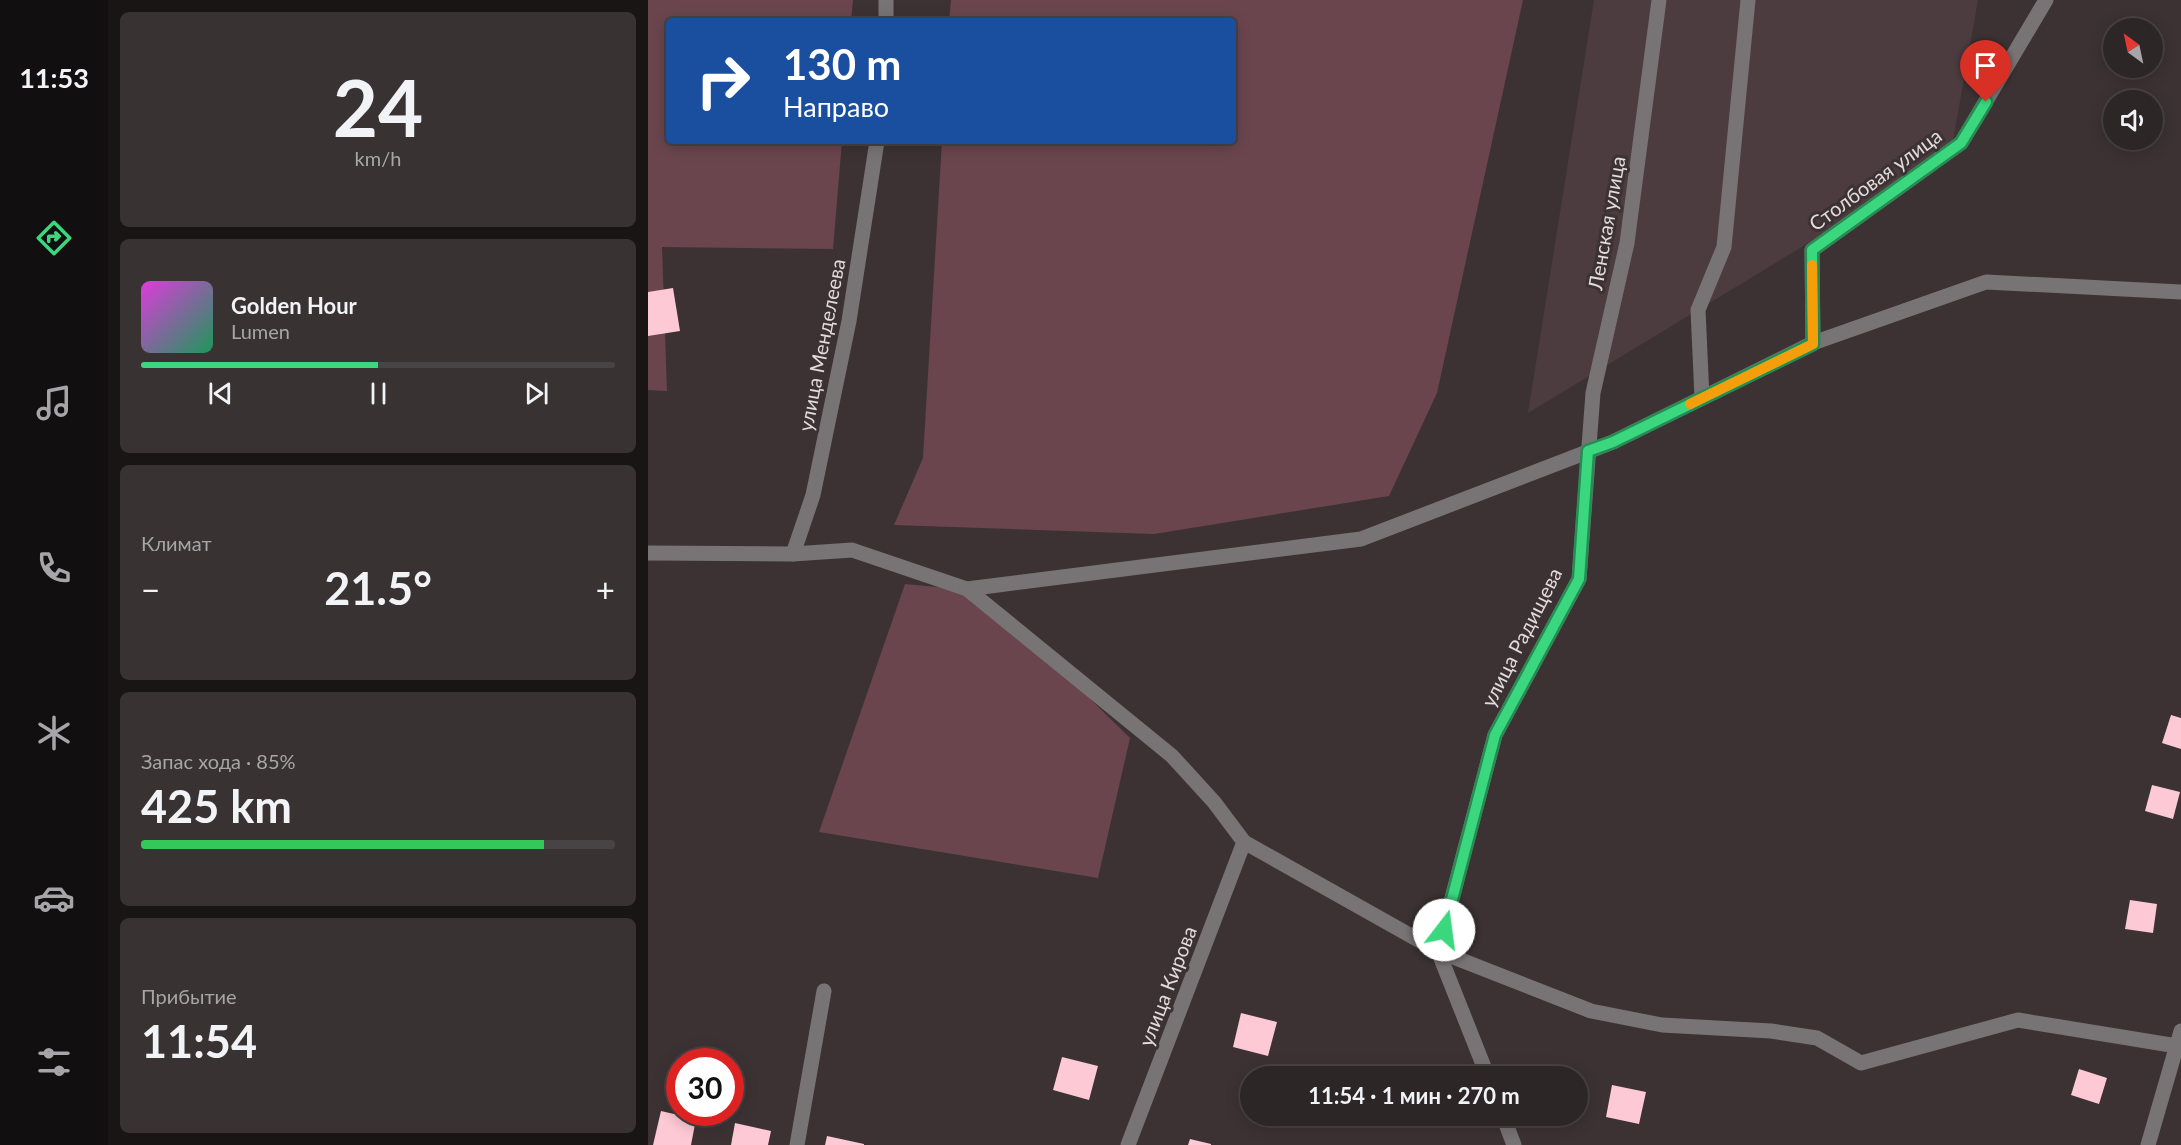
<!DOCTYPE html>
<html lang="ru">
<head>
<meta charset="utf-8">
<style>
	:root { --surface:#2d2627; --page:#393233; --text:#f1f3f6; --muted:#a7a5a7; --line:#484344; --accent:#3ad77f }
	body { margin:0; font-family:Lato,sans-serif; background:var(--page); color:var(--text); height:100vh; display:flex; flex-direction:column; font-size:22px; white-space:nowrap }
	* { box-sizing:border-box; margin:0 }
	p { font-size:20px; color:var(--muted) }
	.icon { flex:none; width:33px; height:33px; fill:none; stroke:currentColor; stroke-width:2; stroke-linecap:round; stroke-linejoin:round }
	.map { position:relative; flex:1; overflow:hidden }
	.panel { display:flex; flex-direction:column; gap:12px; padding:12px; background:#191515; width:540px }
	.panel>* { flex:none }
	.hud { position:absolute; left:18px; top:18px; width:570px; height:126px; border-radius:6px; box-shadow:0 3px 15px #0003,0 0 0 2px var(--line); background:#1a4fa0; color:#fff; overflow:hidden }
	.needle { width:39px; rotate:327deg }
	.tools { position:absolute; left:1455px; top:18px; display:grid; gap:12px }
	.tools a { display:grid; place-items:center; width:60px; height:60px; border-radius:50%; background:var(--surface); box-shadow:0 3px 15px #0003,0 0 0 2px var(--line); font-size:30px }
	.speed { position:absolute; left:18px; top:1048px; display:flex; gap:12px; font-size:30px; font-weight:700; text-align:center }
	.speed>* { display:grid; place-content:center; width:78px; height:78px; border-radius:50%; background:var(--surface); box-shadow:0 3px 15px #0003,0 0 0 2px var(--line); line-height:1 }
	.speed .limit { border:9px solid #d22; background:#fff; color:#111 }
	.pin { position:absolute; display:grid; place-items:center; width:51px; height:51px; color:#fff; margin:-62px -26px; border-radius:50% 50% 50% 0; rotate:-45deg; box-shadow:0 0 6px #0007 }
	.pin .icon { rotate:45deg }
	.me { position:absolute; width:66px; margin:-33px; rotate:15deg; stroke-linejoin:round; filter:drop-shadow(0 0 4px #0008) }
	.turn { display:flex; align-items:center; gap:21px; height:126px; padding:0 18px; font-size:27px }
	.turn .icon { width:78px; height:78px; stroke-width:2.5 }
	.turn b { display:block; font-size:42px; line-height:51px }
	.big { font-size:45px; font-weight:700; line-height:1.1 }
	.panel .card { flex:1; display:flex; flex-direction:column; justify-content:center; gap:9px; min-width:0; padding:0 21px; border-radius:9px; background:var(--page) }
	.panel .dial { align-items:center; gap:0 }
	.dial b { font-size:78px; line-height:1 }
	.song { display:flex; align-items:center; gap:18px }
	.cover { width:72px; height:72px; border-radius:9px; background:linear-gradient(135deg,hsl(300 70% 55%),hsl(150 70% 35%)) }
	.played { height:6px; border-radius:3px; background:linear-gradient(90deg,var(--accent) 50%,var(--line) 50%) }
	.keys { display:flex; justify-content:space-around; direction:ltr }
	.heat { display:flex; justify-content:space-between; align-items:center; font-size:33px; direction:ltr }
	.charge { height:9px; border-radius:4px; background:linear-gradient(90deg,#34c759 85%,var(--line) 0) }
	.trip { position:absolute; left:592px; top:1066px; width:348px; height:60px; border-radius:30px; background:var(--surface); box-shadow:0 3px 15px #0003,0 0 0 2px var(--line); font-weight:700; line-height:60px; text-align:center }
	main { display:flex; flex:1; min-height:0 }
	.tab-bar { display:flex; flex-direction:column; width:108px; justify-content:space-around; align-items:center; background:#120f10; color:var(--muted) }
	.tab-bar .icon { width:42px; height:42px }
	.tab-bar .active { color:var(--accent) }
	.tab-bar b { font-size:27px; color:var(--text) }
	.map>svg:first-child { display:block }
</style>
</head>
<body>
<main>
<nav class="tab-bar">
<b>11:53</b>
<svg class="icon active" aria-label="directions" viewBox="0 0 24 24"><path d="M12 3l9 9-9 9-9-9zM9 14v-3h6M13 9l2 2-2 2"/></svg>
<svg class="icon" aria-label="music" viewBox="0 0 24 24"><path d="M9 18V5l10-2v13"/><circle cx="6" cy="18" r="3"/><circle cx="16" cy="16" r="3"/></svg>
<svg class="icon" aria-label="phone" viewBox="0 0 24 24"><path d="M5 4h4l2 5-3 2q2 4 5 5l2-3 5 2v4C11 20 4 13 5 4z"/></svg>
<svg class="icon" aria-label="climate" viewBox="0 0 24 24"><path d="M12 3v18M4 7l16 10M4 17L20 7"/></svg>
<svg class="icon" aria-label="car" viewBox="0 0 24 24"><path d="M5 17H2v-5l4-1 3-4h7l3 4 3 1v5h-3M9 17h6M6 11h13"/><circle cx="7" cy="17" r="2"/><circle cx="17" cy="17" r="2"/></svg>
<svg class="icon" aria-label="filters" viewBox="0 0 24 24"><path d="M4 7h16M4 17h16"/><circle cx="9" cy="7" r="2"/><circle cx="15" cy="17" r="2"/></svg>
</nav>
<section class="panel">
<div class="card dial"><b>24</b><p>km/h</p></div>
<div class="card">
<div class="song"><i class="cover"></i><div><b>Golden Hour</b><p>Lumen</p></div></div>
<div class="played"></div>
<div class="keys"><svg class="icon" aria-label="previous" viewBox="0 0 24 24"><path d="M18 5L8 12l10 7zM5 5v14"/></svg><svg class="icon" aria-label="pause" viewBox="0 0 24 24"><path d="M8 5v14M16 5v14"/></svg><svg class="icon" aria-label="next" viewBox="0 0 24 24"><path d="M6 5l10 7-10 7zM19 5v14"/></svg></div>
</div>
<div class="card"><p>Климат</p>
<div class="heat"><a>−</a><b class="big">21.5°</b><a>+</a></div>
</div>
<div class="card"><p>Запас хода · 85%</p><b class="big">425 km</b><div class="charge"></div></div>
<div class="card"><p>Прибытие</p><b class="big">11:54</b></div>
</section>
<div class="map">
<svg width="1533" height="1145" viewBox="0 0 1533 1145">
	<rect width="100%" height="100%" fill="#3c3234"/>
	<path fill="#4c3c40" d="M946,0H1330L1302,157L880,413Z"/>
	<g fill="#6a454e">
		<path d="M0,0H205L203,21H21V141H194L185,249L14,247L19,391L0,390Z"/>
		<path d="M303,0H875L789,393L741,496L506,534L246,525L275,458L294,141H585V21H301Z"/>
		<path d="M257,584L332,591L482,738L450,878L171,832Z"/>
	</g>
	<g fill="#fdc9d5">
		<path d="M25,288L32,331L0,336V292Z"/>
		<path d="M1523,715L1533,718V749L1514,743Z"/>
		<path d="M1504,785L1532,792L1525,819L1497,811Z"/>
		<path d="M1482,900L1509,904L1505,933L1477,929Z"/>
		<path d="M593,1013L629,1022L620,1056L585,1047Z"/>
		<path d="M414,1057L450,1066L441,1100L405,1090Z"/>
		<path d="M1431,1069L1459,1078L1451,1104L1423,1095Z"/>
		<path d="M964,1085L998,1092L991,1124L958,1117Z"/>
		<path d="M13,1111L48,1119L43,1145H5Z"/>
		<path d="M87,1123L123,1131L120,1145H83Z"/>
		<path d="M179,1136L216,1144V1145H177Z"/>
		<path d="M542,1139L563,1144V1145H540Z"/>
	</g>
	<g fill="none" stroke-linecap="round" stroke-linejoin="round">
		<g stroke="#787374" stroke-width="15">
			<path d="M238,21V0"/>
			<path d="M1165,343L1164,250L1313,143L1398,0"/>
			<path d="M1054,398L1050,310L1076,247L1100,0"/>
			<path d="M0,553L145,554L204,550L319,589L713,539L965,442L1165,343L1338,282L1533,292"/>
			<path d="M145,554L165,495L201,321L229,141"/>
			<path d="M319,589L524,756L566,802L596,842L790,951L943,1011L1014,1025L1123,1031L1169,1038L1213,1063L1370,1020L1529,1046"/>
			<path d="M840,1077L790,951L847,735L931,579L945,393L979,243L1011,0"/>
			<path d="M855,1116L866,1145"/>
			<path d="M149,1145L176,991"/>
			<path d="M480,1145L596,842"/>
			<path d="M1500,1145L1533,1031"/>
		</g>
	</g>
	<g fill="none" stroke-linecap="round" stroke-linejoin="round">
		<defs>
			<path id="route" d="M796,930L847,735L931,579L940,451L965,442L1165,344L1164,250L1313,143L1338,102"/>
		</defs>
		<use href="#route" stroke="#268c53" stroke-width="15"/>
		<use href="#route" stroke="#3ad77f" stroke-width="10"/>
		<path stroke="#f59e0b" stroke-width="10" d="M1042,404L1165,344L1164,265"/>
	</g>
	<g text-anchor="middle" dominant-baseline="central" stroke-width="6" stroke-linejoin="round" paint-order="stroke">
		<g font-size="20" fill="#e1dbdc" stroke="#3c3234">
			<text transform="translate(1227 179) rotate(-36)">Столбовая улица</text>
			<text transform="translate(958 223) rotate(-80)">Ленская улица</text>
			<text transform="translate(173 345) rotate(-79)">улица Менделеева</text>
			<text transform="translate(873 637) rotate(-63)">улица Радищева</text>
			<text transform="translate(519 986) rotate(-69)">улица Кирова</text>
		</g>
	</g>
</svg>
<div class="tools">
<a><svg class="needle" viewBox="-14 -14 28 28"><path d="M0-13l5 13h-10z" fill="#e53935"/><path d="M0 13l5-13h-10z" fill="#a7a5a7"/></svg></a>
<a><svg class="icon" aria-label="sound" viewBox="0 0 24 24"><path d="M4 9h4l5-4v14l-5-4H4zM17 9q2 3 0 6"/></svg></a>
</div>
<div class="speed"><div class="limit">30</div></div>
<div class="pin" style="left:1338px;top:102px;background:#d93025"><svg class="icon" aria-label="arrive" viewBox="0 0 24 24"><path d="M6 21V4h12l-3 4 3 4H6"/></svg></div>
<svg class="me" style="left:796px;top:930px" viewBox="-20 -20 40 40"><circle r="19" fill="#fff"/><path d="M0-13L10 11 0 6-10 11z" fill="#3ad77f"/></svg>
<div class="trip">11:54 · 1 мин · 270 m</div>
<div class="hud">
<div class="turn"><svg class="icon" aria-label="right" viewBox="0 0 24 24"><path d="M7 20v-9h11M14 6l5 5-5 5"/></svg><div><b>130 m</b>Направо</div></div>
</div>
</div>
</main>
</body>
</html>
